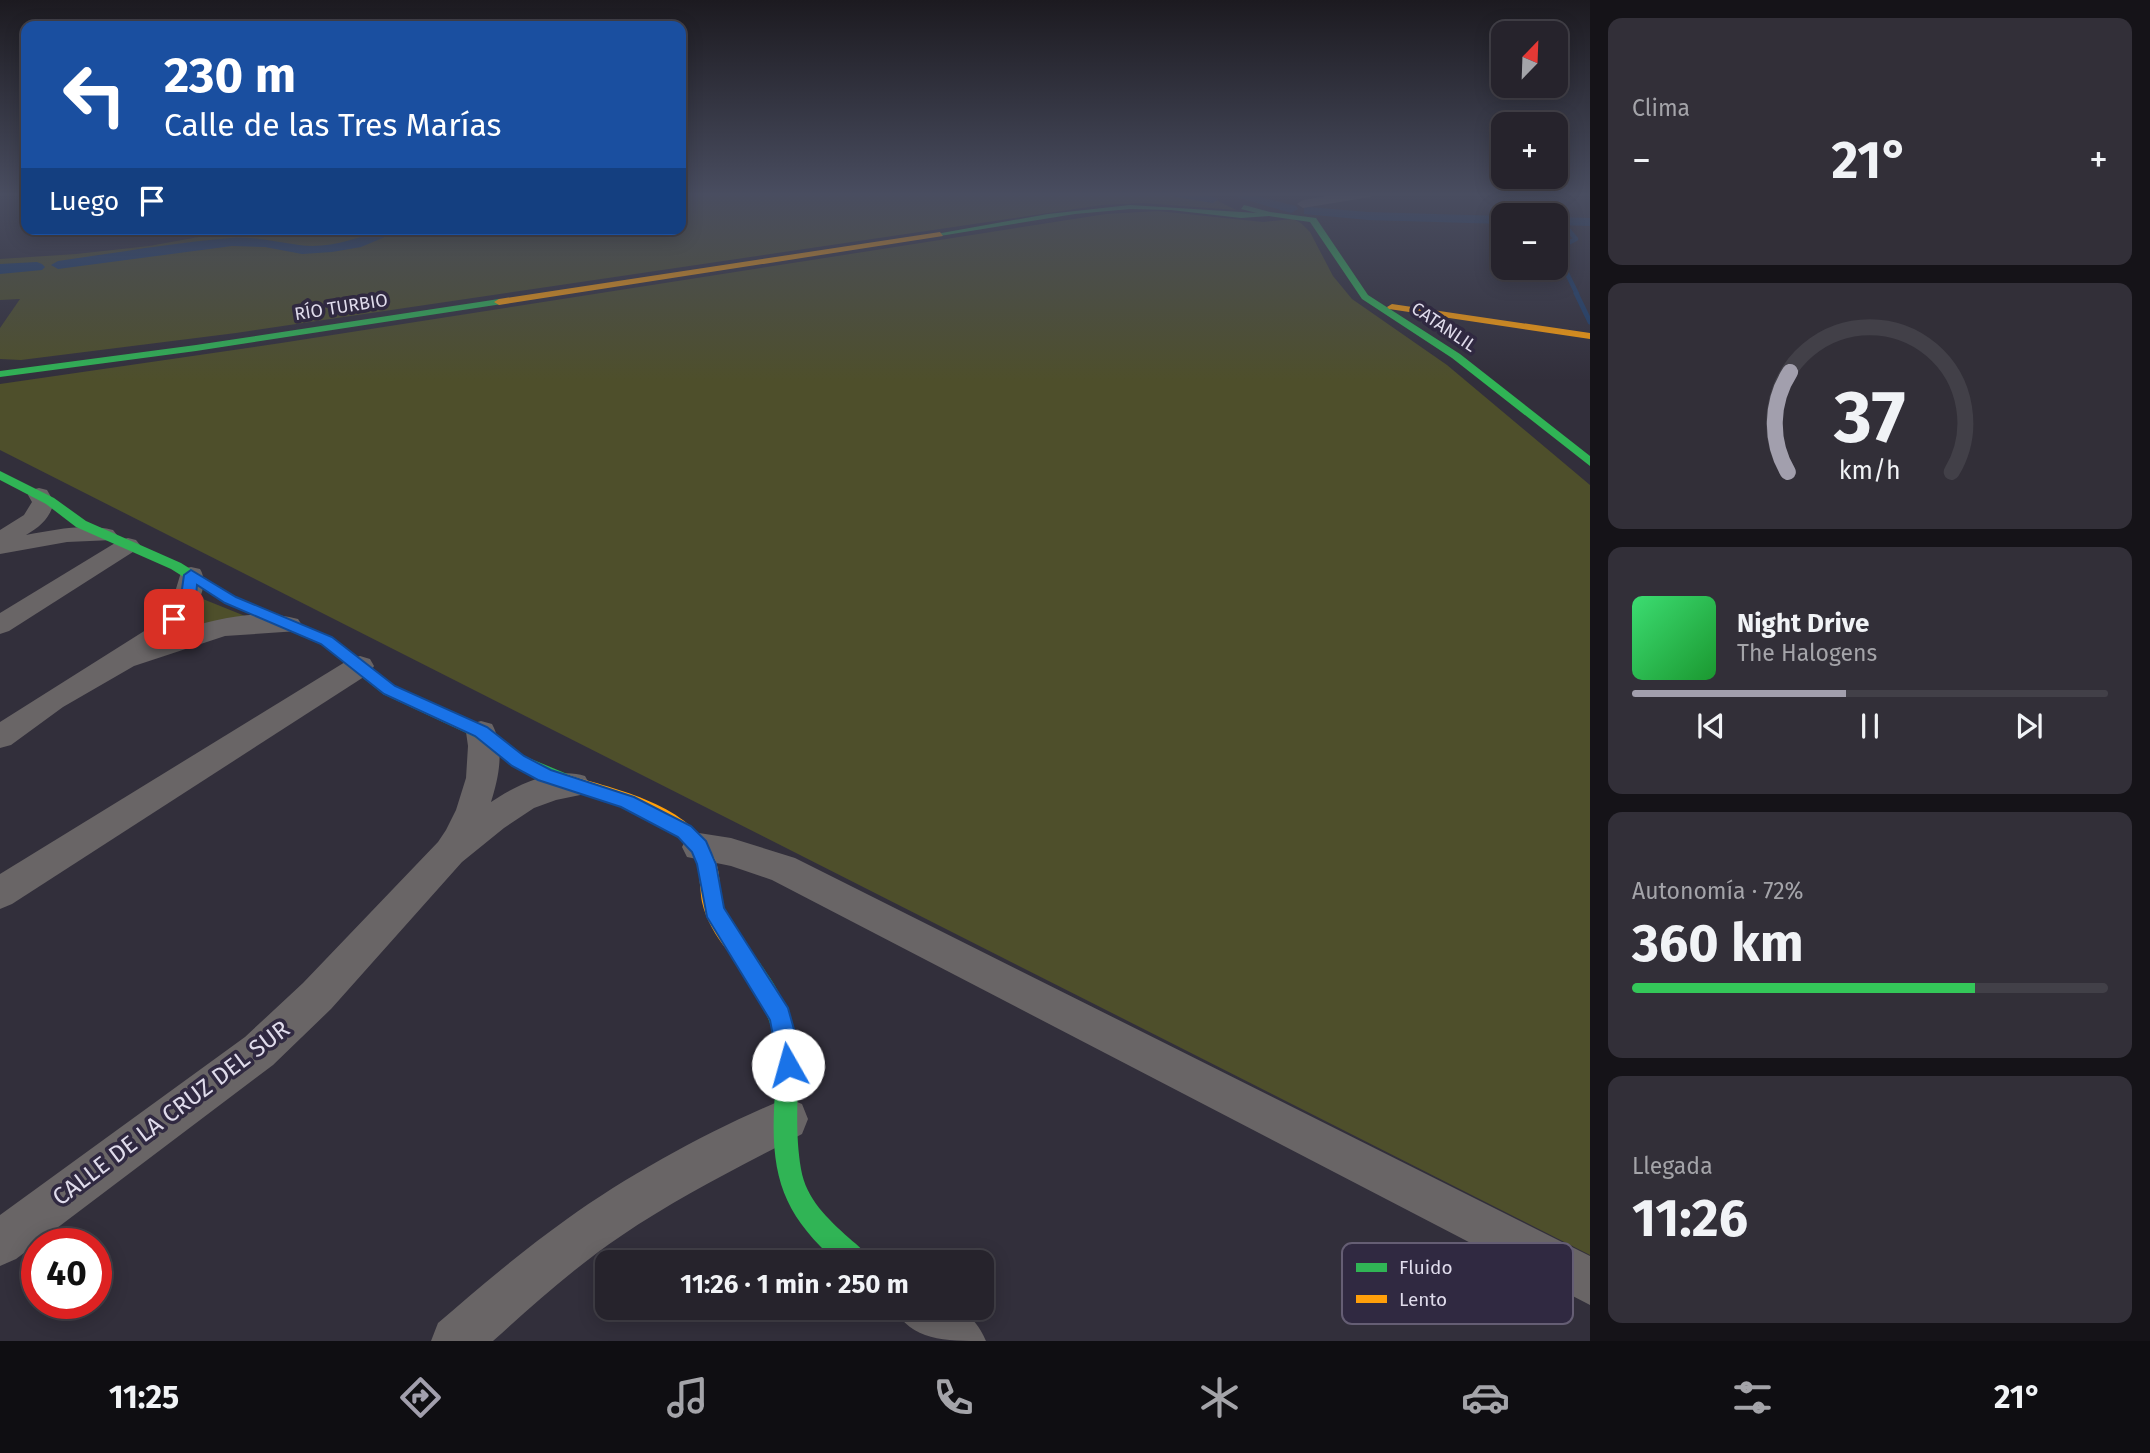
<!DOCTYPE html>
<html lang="es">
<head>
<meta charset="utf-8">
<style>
	:root { --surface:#26232c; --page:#322f38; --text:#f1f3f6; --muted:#a4a4a9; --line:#424048; --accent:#a29fad }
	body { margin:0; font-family:"Fira Sans",sans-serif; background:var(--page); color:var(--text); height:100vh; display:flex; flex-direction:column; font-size:26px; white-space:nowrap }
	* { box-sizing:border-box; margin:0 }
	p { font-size:23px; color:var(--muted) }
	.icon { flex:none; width:38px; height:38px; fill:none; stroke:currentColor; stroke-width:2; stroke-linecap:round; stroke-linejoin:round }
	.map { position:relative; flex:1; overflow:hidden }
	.sheet { display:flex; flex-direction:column; gap:18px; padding:18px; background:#151318; width:560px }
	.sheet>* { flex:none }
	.banner { position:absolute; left:21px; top:21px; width:665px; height:214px; border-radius:14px; box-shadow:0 4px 18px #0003,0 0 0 2px var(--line); background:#1a4fa0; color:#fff; overflow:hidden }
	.needle { width:46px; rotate:23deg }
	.fabs { position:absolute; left:1491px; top:21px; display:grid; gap:14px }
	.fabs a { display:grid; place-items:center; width:77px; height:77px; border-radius:14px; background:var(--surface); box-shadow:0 4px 18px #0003,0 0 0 2px var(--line); font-size:35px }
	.speed { position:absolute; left:21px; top:1228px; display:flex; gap:14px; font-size:35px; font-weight:700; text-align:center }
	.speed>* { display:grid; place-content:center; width:91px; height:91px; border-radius:50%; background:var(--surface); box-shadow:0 4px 18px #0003,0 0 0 2px var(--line); line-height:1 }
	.speed .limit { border:10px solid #d22; background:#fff; color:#111 }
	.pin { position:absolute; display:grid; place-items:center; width:60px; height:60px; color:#fff; margin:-30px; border-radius:14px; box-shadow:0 4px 10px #0006 }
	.me { position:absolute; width:77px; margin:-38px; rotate:353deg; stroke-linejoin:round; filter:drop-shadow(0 0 5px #0008) }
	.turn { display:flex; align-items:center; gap:24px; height:147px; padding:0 28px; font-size:32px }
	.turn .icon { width:91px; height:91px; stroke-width:2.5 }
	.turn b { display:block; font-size:49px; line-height:60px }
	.then { display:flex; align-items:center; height:66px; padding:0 28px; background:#0003; gap:14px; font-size:26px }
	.big { font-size:52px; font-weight:700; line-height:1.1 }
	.sheet .widget { flex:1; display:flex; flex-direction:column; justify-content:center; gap:10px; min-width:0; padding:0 24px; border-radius:14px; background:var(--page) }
	.sheet .dial { align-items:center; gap:0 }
	.dial svg { height:182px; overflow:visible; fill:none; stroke:var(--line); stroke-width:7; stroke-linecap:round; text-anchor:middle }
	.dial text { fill:var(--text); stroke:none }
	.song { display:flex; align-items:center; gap:21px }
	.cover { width:84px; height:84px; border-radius:10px; background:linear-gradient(135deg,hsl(140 70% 55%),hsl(130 70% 35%)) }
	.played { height:7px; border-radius:4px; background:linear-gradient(90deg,var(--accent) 45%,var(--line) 45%) }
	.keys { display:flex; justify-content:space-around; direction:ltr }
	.heat { display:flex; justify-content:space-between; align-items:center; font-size:38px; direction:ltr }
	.charge { height:10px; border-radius:5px; background:linear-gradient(90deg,#34c759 72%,var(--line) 0) }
	.trip { position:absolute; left:595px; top:1250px; width:399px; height:70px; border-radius:14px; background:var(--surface); box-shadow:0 4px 18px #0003,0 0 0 2px var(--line); font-weight:700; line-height:70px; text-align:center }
	.dock { display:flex; height:112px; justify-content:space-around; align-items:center; background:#0f0e12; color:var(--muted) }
	.dock .icon { width:49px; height:49px }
	.dock .current { color:var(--accent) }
	.dock b { font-size:32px; color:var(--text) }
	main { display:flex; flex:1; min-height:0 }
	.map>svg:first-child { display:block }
</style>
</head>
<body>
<main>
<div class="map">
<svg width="1590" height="1341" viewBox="0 0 1590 1341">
	<rect width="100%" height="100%" fill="#322f3b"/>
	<g fill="#4e4f2b">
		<path d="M681,193H1202L1236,210L1143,203L1102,205L236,333L21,360L0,359V328L20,299L0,300V259L76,254L149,246L243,229H681Z"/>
		<path d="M1158,211L1263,222L1293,219L1301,223L1310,232L1333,276L1352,299L1447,365L1590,485V1255L0,450V384L281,343L1106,214Z"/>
		<path d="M198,597L250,618L179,634L172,630Z"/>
	</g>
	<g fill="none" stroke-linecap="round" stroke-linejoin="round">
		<g stroke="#1d3e6b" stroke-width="4.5">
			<path d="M1556,249L1576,239L1561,221"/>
			<path d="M1556,251L1577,294"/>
		</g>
		<path stroke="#1d3e6b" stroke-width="5" d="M1576,293L1590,322"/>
		<g fill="#1d3e6b" fill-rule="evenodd">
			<path d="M1170,193H1200L1219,199L1213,203L1176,197Z"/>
			<path d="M1223,193H1244L1296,206L1298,209L1291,213Z"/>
			<path d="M1309,207L1368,212L1503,216V224L1368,220L1304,214V208Z"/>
			<path d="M1556,217L1590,218V226L1556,225Z"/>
			<path d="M383,229H404L361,247L332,252L302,254L265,247L232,246L58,269L51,265L58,261C115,253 172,243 230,238C253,236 276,242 299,245C328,249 357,239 383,229Z"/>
			<path d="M37,262L42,264L45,267L42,270L0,274V264Z"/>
		</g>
		<g fill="#696566" fill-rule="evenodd">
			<path d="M1346,193H1376L1370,197L1303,208L1297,204L1303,200Z"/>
			<path d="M39,488L47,490L54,502C50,518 40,527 26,535C54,530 85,523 113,530L117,535L113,540L67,542L0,554V530L24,515L32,502L28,495L31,490Z"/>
			<path d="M128,538L136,540L140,545L136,550L9,631L0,634V613L120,540Z"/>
			<path d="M191,567L200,569C212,588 191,615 179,630C218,619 259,608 298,619L302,625L298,631L225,636L134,666L63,707L11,745L0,748V722L149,628L172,602L182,569Z"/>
			<path d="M360,656L370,659L374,666L370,673L12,904L0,909V874L350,659Z"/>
			<path d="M481,721L492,724C505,748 499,777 491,802C516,785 555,766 585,776L590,785L585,794L556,800L534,808L504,828L462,862L331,1009L273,1065L16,1259L0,1266V1215L245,1037L303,983L438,842L446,830L456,810L466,778L468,746L466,732L470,724Z"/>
			<path d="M699,833L731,838L795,858L1590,1256V1305L772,880L731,866L687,857L682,847L687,837Z"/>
			<path d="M787,1098L802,1104L808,1119L802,1134C741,1166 678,1197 621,1236C575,1267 534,1304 493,1341H431L438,1323C480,1287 522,1251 567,1219C631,1173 714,1128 787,1098Z"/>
			<path d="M893,1307C935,1307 967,1296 986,1341C944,1341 912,1341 893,1307Z"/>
		</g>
		<g fill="#30b455" fill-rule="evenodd">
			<path d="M1130,205L1257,213L1241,209L1244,205L1270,212L1316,218L1368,295L1460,354L1590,456V466L1452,358L1362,299L1310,222L1269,216L1241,218L1171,210L1130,209L1075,214L940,236L936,234L1048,214Z"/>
			<path d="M499,299L502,300V304L196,351L0,377V371L196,345Z"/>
			<path d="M0,471L54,498L86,521L181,563L235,597L332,637L395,686L487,727L524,756L572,776L575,781L572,786L566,788L560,786L512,766L475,737L383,694L322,645L225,603L171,569L76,527L46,504L0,480Z"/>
			<path d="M745,949C755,953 760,963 766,972C817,1044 788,1092 801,1169C806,1199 828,1219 849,1238C858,1246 866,1251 870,1262H837C785,1216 771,1179 774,1110C775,1087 777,1063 774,1040C770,1008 747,988 735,959L738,952Z"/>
		</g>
		<g fill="#ff9f0a" fill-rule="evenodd">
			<path d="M940,232L943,236L499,305L494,302L499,299Z"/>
			<path d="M1392,304L1590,333V339L1389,309L1387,307Z"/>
			<path d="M566,774C619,791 690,803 715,859C721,875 719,891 723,907C728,924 742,938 752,952L755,959L752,966L745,969C736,965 732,958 727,950C716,936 706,920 702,902C699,883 701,866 690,850C661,810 603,800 560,786L557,781L560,776Z"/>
		</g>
	</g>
	<linearGradient id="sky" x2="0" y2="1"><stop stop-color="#1c1a20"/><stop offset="0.51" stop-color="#494d60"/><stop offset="1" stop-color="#494d60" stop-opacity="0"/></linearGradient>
	<rect width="1590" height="381" fill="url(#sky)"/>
	<path fill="#1a73e8" stroke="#114b97" stroke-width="2" d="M191,570L236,597L332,637L395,686L487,727L524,756L551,770L634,797L691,826L706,841L716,864L724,908L788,1008L799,1047L800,1065L796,1073L788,1077L780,1073L770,1020L707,917L697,864L692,852L678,837L621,807L538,780L512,766L475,736L384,694L321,644L225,603L197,585L196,596L179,622H169L167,619L181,596L184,575Z"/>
	<g text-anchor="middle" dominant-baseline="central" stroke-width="7" stroke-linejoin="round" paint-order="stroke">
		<g font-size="18" fill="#dfdbeb" stroke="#302941">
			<text transform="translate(341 307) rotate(-9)">RÍO TURBIO</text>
			<text transform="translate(1444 327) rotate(34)">CATANLIL</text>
		</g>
		<g font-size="24" fill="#dfdbeb" stroke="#302941">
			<text transform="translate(171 1113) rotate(-37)">CALLE DE LA CRUZ DEL SUR</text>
		</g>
	</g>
	<rect x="1342" y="1243" width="231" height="81" rx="10" fill="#302941" stroke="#655e74" stroke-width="2"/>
	<rect x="1356" y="1263" width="31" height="9" fill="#30b455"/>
	<rect x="1356" y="1295" width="31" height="8" fill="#ff9f0a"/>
	<g font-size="19" fill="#dfdbeb">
		<text x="1399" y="1274">Fluido</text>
		<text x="1399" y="1306">Lento</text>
	</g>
</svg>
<div class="fabs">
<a><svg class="needle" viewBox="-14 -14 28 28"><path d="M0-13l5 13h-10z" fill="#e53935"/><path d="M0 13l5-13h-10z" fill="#a4a4a9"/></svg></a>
<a>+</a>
<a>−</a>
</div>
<div class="speed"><div class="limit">40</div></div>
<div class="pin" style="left:174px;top:619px;background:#d93025"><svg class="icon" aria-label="arrive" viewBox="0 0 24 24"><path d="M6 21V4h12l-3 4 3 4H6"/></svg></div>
<svg class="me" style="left:788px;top:1065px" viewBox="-20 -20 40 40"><circle r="19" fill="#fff"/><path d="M0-13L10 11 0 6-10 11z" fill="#1a73e8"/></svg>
<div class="trip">11:26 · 1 min · 250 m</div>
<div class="banner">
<div class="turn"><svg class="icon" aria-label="left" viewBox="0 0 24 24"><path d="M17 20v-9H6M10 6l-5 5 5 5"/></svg><div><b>230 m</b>Calle de las Tres Marías</div></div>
<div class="then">Luego<svg class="icon" aria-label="arrive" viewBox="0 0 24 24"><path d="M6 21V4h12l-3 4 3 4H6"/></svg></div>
</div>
</div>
<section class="sheet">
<div class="widget"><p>Clima</p>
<div class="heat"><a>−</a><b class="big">21°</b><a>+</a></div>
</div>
<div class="widget dial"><svg viewBox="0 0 100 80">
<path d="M14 69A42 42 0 1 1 86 69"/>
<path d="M14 69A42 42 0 0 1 15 25" stroke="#a29fad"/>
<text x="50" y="56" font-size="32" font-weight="700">37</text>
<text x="50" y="72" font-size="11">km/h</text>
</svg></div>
<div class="widget">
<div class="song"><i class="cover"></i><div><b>Night Drive</b><p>The Halogens</p></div></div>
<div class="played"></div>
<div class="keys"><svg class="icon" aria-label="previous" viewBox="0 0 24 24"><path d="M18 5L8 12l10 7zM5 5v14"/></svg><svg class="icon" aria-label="pause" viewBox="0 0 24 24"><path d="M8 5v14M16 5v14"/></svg><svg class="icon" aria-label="next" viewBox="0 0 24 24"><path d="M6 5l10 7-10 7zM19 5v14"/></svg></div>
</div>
<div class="widget"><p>Autonomía · 72%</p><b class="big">360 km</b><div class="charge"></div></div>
<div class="widget"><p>Llegada</p><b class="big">11:26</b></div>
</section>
</main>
<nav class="dock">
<b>11:25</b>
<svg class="icon current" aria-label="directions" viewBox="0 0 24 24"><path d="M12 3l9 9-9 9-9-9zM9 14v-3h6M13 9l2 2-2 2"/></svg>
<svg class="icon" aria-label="music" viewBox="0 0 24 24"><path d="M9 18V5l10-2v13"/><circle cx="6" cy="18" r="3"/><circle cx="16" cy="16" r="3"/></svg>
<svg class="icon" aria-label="phone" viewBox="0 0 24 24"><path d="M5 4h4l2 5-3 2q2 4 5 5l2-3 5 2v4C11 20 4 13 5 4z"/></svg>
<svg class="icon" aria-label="climate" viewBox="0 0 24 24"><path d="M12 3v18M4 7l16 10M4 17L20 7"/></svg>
<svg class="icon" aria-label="car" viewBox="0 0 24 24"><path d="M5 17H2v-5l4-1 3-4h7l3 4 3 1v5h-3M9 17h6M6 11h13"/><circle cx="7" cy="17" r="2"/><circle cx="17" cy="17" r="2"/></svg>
<svg class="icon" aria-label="filters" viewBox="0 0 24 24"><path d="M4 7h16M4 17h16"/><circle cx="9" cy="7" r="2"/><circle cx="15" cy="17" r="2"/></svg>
<b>21°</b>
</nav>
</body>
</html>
